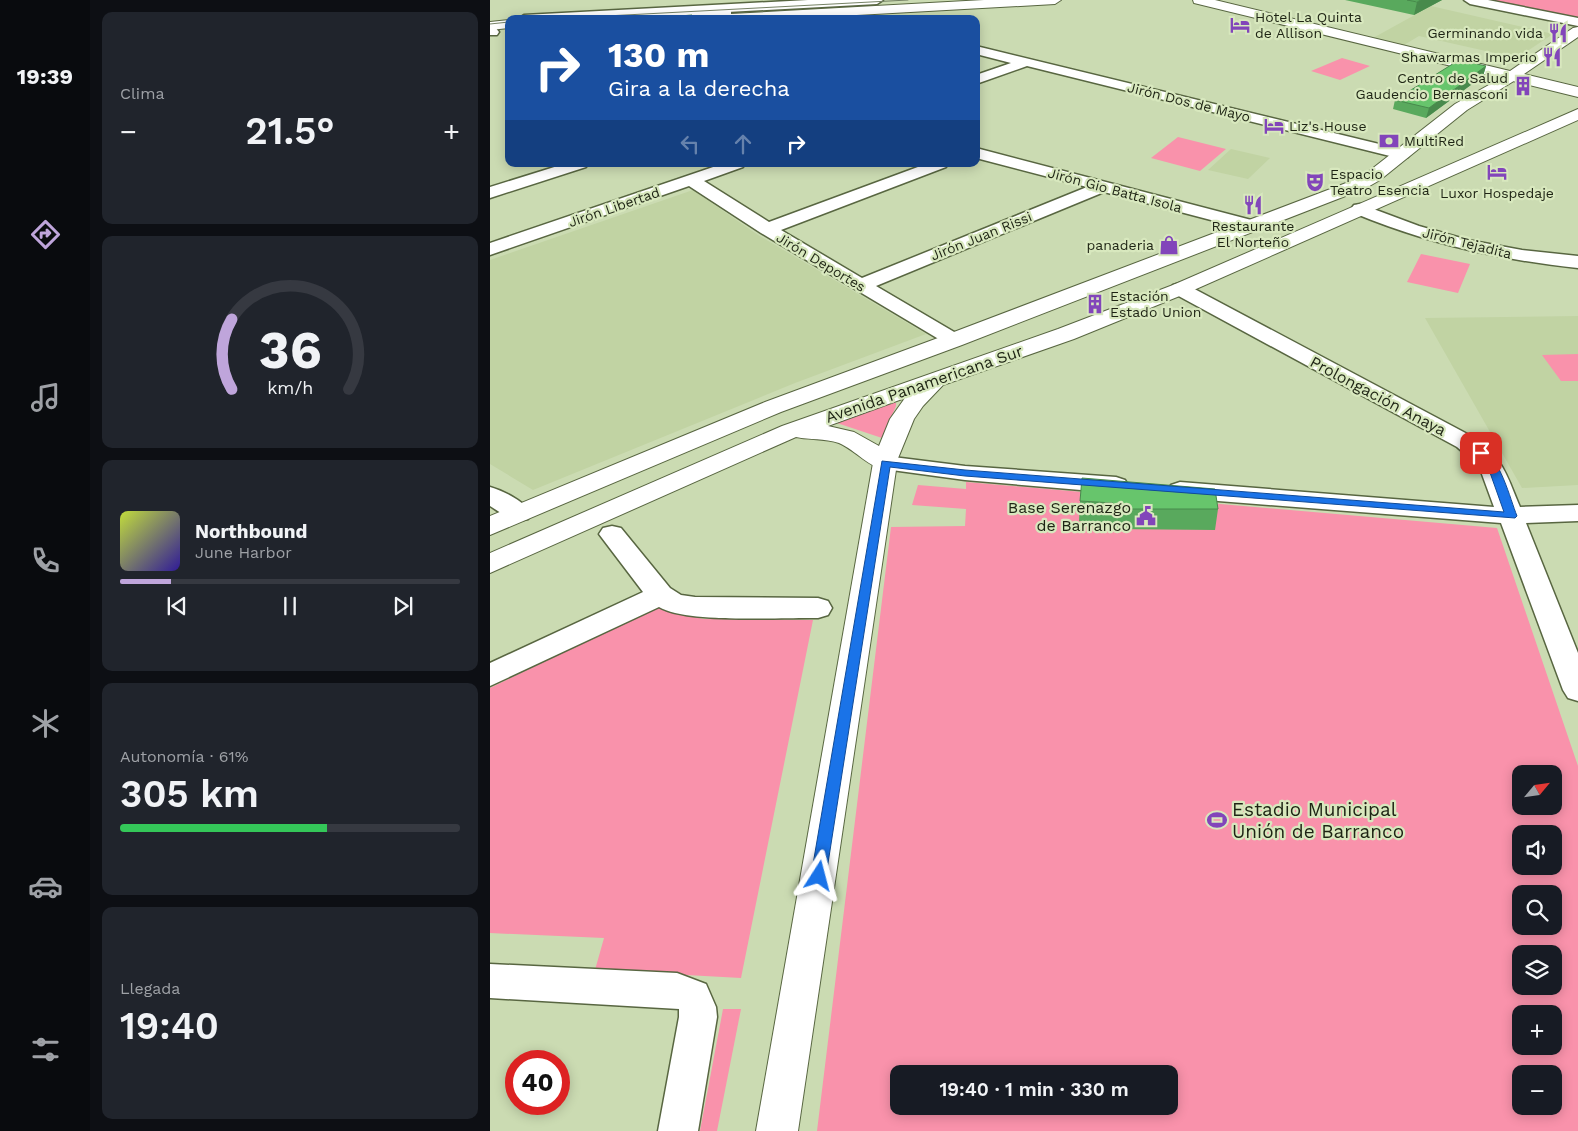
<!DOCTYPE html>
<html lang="es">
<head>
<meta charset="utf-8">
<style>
	:root { --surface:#171b24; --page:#20242c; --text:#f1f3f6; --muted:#9ea1a6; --line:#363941; --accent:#bfa5db }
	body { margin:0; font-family:"Work Sans",sans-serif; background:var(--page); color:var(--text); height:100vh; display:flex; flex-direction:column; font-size:19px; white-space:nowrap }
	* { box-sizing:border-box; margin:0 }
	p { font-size:16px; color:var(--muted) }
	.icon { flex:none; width:28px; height:28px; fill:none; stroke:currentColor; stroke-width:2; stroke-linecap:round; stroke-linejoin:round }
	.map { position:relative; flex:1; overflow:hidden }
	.sheet { display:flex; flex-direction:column; gap:12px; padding:12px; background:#0d0f14; width:400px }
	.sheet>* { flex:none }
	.hud { position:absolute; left:15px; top:15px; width:475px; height:152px; border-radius:10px; box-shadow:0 2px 12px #0003; background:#1a4fa0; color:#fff; overflow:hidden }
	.needle { width:32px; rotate:61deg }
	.tools { position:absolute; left:1022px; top:765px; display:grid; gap:10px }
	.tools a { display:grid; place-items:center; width:50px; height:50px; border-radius:10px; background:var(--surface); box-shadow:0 2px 12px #0003; font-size:25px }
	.speed { position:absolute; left:15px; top:1050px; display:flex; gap:10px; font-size:25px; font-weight:700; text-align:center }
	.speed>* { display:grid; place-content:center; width:65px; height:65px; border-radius:50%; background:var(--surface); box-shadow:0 2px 12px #0003; line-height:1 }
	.speed .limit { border:8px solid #d22; background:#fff; color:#111 }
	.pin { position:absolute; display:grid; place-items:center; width:42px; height:42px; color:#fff; margin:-21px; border-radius:10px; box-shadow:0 2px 8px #0006 }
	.me { position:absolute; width:55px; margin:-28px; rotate:9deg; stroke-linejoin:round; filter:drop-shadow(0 0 4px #0008) }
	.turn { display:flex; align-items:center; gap:18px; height:105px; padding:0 20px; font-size:22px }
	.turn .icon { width:65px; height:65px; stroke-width:2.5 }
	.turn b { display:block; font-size:35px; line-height:42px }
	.lanes { display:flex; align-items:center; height:48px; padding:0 20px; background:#0003; justify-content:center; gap:25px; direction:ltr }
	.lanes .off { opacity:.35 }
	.big { font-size:38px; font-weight:600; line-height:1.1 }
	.sheet .tile { flex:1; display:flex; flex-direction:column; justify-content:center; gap:8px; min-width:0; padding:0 18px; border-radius:10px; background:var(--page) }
	.sheet .dial { align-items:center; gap:0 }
	.dial svg { height:130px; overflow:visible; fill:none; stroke:var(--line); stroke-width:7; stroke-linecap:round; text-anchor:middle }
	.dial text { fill:var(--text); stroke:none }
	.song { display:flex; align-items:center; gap:15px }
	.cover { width:60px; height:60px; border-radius:8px; background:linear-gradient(135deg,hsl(70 70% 55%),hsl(250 70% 35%)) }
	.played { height:5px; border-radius:2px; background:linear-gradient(90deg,var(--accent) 15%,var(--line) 15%) }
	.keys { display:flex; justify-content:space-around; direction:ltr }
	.heat { display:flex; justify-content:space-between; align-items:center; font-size:28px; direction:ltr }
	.charge { height:8px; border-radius:4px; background:linear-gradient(90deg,#34c759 61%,var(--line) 0) }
	.trip { position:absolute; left:400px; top:1065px; width:288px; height:50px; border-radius:10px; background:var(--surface); box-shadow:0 2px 12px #0003; font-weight:600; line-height:50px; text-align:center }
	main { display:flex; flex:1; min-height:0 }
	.dock { display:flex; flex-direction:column; width:90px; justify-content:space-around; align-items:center; background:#090b0e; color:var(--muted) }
	.dock .icon { width:35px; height:35px }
	.dock .on { color:var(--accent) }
	.dock b { font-size:22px; color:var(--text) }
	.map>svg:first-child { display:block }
</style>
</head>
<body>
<main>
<nav class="dock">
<b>19:39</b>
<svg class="icon on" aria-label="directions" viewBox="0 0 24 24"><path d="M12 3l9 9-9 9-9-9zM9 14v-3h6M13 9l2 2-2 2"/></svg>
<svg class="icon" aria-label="music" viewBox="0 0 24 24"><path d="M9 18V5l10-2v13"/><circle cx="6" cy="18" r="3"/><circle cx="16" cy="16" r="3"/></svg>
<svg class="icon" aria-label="phone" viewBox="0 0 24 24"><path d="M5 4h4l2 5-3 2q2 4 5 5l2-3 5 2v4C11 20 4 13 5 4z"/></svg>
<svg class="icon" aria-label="climate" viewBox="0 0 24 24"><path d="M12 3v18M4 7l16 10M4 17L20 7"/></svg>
<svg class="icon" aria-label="car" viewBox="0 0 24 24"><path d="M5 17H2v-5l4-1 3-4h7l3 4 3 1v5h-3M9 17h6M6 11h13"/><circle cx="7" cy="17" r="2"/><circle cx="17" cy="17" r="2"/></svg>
<svg class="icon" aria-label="filters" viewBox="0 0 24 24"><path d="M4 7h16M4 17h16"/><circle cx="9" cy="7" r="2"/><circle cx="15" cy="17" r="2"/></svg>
</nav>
<section class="sheet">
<div class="tile"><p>Clima</p>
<div class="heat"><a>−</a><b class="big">21.5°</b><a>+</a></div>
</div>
<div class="tile dial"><svg viewBox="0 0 100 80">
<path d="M14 69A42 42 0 1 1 86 69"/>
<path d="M14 69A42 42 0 0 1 14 26" stroke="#bfa5db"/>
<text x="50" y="56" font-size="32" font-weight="700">36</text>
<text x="50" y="72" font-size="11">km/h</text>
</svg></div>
<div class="tile">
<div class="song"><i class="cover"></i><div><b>Northbound</b><p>June Harbor</p></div></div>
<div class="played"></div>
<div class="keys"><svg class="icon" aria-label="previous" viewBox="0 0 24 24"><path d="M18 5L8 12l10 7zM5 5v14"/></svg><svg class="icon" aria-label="pause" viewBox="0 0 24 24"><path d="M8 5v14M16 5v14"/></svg><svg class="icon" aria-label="next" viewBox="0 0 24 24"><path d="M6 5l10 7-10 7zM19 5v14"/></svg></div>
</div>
<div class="tile"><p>Autonomía · 61%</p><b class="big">305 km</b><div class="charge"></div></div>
<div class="tile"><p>Llegada</p><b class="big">19:40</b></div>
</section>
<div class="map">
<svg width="1088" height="1131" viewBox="0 0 1088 1131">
	<rect width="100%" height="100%" fill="#cbdbb2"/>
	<g fill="#c1d3a3">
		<path d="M941,6L1063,34L1027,58L929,36L914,45L883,38Z"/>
		<path d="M741,149L780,158L758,179L718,170Z"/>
		<path d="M203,190L268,235L436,334L305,383L43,490L0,464V260Z"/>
		<path d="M1088,316V485L1032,488L935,318Z"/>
	</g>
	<g fill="#f992ab" fill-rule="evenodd">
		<path d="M987,0H1088V21Z"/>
		<path d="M852,58L880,66L850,80L821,71Z"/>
		<path d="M688,137L736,149L710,171L661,158Z"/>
		<path d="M931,254L980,264L968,293L917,282Z"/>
		<path d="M1088,354V381H1071L1052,355Z"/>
		<path d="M402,402L406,403V406L392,438L347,423Z"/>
		<path d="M476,482L1007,528L1088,766V1131H327L401,527L475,526L476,509L422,505L428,485L476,489ZM1031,774H1064V806H1031ZM1031,834H1064V866H1031ZM1031,894H1064V926H1031ZM1031,954H1064V986H1031ZM1031,1014H1064V1046H1031ZM409,1074H679V1106H409ZM1031,1074H1064V1106H1031Z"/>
		<path d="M168,607L213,619L323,620L251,978L105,970L114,938L0,933V688Z"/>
		<path d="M233,1009H251L227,1131H210Z"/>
	</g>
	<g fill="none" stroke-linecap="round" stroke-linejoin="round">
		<defs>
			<g id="street">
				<path d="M318,0H393L387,4L109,19H28L34,15Z"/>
				<path d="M974,0H998L1088,18V26L980,4Z"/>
				<path d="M0,26L5,27L9,32L7,35H0Z"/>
				<path d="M486,46L918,151L920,154L918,157L912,159L537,66L486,84V75L521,63L486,54Z"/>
				<path d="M486,148L769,222L772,226L769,230L763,231L614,192L386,286L471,336L474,340L471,344L464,346L457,344L271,233L199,186L0,255V243L232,164H255L253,167L214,181L279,222L436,164H458L456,167L291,230L372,278L597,187L486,158Z"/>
				<path d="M74,164H98L96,167L0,198V187Z"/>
				<path d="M870,204L929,226L978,240L1032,250L1088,256V268C1010,260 936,243 864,213L861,209L864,205Z"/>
				<path d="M690,283L697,285L983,437C1014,459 1016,474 1030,507L1088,505V521L1036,523L1088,653V701L1078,698L1073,690L1011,523L690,498L681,495L678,490L681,485L690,482L1004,507L989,466L967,447L683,293L680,289L683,285Z"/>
				<path d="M395,456L475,466L626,477L635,480L638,485L635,490L626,493L475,480L387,468L383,463L387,458Z"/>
				<path d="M0,487C14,491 34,501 41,513L38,519C22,523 13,514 0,506Z"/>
				<path d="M122,526L131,528L180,588L191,595L205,597L328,598L338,601L342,608L338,615L328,618C291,617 198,624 169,607L0,686V663L153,592L109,534L113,528Z"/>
				<path d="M0,964L187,973L216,984L226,1007L227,1017L208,1131H168L189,1017V1009L0,998Z"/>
			</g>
			<g id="secondary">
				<path d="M494,0H571L565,4L295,19H212L213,17L99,19L105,15L236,8L241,9V14Z"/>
				<path d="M703,0H725L1020,71L1083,28L1088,27V37L1034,74L1088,87V97L704,3Z"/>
				<path d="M19,20V28L0,30V22Z"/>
				<path d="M395,455L404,458L407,463L308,1131H266L383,463L386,458Z"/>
			</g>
			<g id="primary">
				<path d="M1022,72L1027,73L1029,76L1027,79L977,110L890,180L876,188L472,345L291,412L0,535V516L275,402L456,335L864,180L878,172L965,104Z"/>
				<path d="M1088,109V120L697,293L584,339L453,385L433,406L424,419L404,468C383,474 368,451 349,443C334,438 320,440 306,437L0,573V553L292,426L568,329L683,285ZM415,398L400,419L389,446L364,432L338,426Z"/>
			</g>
		</defs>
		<use href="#street" stroke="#586641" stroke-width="3"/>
		<use href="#secondary" stroke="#586641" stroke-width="2"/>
		<use href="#primary" stroke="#586641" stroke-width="2"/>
		<use href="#street" fill="#fff" fill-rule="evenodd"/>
		<use href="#secondary" fill="#fff" fill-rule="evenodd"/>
		<use href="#primary" fill="#fff" fill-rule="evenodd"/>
		<g stroke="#768265" stroke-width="1">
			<path d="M60,19L418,0"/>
			<path d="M0,24L19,22"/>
		</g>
	</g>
	<g fill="#59a95d">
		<path d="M855,0H952L924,15Z"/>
		<path d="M996,66L993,76L936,118L903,109L905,100Z"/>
		<path d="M590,501L728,509L725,530L623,529L622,524L589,521Z"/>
	</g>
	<g fill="#488a4c">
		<path d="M931,0H952L924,15L927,2Z"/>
		<path d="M996,66L993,76L936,118L939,108Z"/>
	</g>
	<g fill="#67c56c" stroke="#488a4c">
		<path d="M917,0H931L927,2Z"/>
		<path d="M202,15V19H178V17Z"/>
		<path d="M969,60L996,66L939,108L905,100Z"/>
		<path d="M592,478L725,489L728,509H625L623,503L590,501Z"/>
	</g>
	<path fill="#1a73e8" stroke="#114b97" d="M991,450C1010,456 1020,499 1027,516L1025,518L475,476L400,467L336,876L334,881L329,882L324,881L321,876L392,461L475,470L1014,512L998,467L986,453Z"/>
	<defs>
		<symbol id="hotel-bare" viewBox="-9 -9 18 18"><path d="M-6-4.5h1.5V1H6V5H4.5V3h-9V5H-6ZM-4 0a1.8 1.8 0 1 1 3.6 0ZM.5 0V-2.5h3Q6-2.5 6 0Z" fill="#8245ba" stroke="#d8e8be" stroke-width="2.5" paint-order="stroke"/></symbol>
		<symbol id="restaurant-bare" viewBox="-9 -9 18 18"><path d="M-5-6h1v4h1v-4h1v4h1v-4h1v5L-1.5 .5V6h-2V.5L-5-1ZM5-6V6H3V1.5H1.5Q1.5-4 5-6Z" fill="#8245ba" stroke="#d8e8be" stroke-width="2.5" paint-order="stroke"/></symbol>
		<symbol id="building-bare" viewBox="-9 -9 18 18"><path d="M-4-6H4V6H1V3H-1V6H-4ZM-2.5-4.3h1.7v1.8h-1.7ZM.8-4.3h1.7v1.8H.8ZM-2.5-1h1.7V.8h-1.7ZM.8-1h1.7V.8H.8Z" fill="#8245ba" stroke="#d8e8be" stroke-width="2.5" paint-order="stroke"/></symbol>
		<symbol id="bank-bare" viewBox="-9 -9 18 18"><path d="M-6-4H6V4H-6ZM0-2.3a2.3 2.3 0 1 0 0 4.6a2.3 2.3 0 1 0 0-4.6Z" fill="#8245ba" stroke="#d8e8be" stroke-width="2.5" paint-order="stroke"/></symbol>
		<symbol id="theatre-bare" viewBox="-9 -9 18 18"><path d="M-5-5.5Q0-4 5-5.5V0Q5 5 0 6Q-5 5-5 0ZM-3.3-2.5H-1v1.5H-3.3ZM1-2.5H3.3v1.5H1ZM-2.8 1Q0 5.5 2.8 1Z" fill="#8245ba" stroke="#d8e8be" stroke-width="2.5" paint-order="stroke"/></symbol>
		<symbol id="shop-bare" viewBox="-9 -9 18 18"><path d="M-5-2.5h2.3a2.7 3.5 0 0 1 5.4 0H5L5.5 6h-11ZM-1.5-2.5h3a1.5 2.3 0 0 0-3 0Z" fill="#8245ba" stroke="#d8e8be" stroke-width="2.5" paint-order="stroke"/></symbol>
		<symbol id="civic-bare" viewBox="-9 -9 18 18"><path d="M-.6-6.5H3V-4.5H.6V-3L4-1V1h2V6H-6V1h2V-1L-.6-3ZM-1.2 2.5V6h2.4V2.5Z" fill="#8245ba" stroke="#d8e8be" stroke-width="2.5" paint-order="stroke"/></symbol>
		<symbol id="stadium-bare" viewBox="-9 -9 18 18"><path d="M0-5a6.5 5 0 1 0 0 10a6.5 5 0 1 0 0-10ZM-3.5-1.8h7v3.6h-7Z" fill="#8245ba" stroke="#d8e8be" stroke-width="2.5" paint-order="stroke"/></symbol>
	</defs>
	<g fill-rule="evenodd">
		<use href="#hotel-bare" x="736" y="11" width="28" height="28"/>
		<use href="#restaurant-bare" x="1054" y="19" width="28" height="28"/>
		<use href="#restaurant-bare" x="1048" y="43" width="28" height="28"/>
		<use href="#building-bare" x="1019" y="72" width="28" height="28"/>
		<use href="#hotel-bare" x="770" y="112" width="28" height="28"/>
		<use href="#bank-bare" x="885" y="127" width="28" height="28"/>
		<use href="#hotel-bare" x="993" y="158" width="28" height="28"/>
		<use href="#theatre-bare" x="811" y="168" width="28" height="28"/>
		<use href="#restaurant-bare" x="749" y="191" width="28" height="28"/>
		<use href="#shop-bare" x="665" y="231" width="28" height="28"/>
		<use href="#building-bare" x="591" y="290" width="28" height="28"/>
		<use href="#civic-bare" x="642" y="502" width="28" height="28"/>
		<use href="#stadium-bare" x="713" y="806" width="28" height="28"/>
	</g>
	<g text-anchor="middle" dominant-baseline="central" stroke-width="4.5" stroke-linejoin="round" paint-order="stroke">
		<g font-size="14" fill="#1e2414" stroke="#d8e8be" text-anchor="start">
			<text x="765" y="17">Hotel La Quinta<tspan x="765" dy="16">de Allison</tspan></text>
			<text x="1053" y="33" text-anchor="end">Germinando vida</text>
			<text x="1047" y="57" text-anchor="end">Shawarmas Imperio</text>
			<text x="1018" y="78" text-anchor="end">Centro de Salud<tspan x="1018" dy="16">Gaudencio Bernasconi</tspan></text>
			<text x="799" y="126">Liz's House</text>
			<text x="914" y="141">MultiRed</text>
			<text x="840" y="174">Espacio<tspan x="840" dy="16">Teatro Esencia</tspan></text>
			<text x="1007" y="193" text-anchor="middle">Luxor Hospedaje</text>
			<text x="763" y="226" text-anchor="middle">Restaurante<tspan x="763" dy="16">El Norteño</tspan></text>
			<text x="664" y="245" text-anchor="end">panaderia</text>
			<text x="620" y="296">Estación<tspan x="620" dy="16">Estado Union</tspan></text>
		</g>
		<g font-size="14" fill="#1e2414" stroke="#d8e8be">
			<text transform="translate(699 102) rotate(14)">Jirón Dos de Mayo</text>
			<text transform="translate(625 190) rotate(15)">Jirón Gio Batta Isola</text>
			<text transform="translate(124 207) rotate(-19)">Jirón Libertad</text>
			<text transform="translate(491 236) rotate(-22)">Jirón Juan Rissi</text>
			<text transform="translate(977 243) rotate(14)">Jirón Tejadita</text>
			<text transform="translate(331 262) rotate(31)">Jirón Deportes</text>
		</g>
		<g font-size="16" fill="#1e2414" stroke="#d8e8be">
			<text transform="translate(434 384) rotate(-19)">Avenida Panamericana Sur</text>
			<text transform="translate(888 396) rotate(28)">Prolongación Anaya</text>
		</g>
		<g font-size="16" fill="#1e2414" stroke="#d8e8be" text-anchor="end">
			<text x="641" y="507">Base Serenazgo<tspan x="641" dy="18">de Barranco</tspan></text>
		</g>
		<g font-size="19" fill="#1e2414" stroke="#d8e8be" text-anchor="start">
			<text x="742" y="809">Estadio Municipal<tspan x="742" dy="22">Unión de Barranco</tspan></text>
		</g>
	</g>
</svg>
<div class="tools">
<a><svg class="needle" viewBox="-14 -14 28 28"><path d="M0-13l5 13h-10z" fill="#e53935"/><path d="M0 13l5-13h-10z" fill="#9ea1a6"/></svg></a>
<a><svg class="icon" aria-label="sound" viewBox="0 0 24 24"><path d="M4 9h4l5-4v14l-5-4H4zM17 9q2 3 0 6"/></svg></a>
<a><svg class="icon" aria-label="search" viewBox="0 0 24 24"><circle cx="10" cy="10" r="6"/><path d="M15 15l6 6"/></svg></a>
<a><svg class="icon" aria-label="layers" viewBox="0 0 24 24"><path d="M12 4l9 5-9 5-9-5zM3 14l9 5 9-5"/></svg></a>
<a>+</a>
<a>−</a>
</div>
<div class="speed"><div class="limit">40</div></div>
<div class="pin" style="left:991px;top:453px;background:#d93025"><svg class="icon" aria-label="arrive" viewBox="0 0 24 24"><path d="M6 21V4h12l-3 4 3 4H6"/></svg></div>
<svg class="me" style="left:329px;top:876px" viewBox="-20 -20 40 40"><path d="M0-17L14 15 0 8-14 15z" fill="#1a73e8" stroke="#fff" stroke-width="4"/></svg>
<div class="trip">19:40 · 1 min · 330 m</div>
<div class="hud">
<div class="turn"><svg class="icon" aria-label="right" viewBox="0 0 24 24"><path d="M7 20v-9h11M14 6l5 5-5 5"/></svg><div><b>130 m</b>Gira a la derecha</div></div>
<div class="lanes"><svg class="icon off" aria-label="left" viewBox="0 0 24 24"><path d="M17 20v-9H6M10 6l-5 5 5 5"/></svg><svg class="icon off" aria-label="ahead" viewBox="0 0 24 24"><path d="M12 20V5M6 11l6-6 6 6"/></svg><svg class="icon" aria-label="right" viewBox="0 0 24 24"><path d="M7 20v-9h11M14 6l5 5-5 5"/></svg></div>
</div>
</div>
</main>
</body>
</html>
